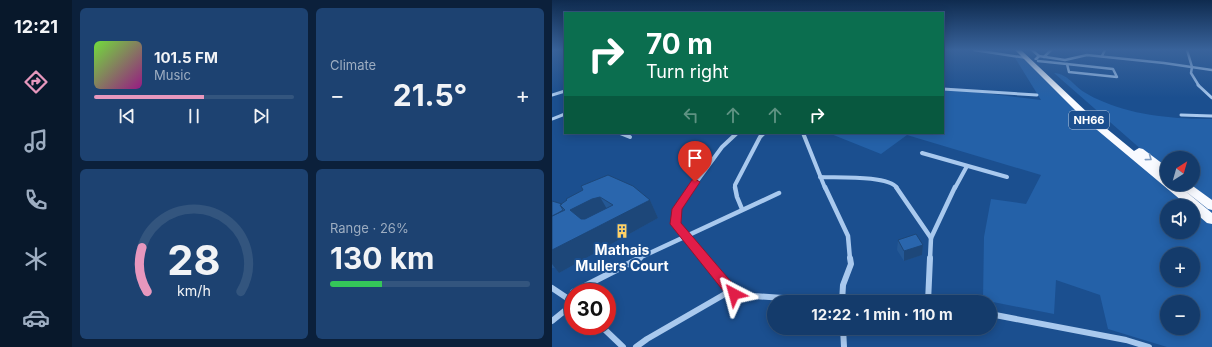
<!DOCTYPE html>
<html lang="en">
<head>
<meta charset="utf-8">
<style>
	:root { --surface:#143b6b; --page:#1d4271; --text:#f1f3f6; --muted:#9dadc1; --line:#33557e; --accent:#e797bd }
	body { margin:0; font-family:Inter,sans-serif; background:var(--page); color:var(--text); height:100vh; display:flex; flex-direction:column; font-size:15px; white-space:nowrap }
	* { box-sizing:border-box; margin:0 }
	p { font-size:13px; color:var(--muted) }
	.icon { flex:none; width:22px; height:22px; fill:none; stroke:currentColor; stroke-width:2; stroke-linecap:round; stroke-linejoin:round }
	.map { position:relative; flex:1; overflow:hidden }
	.details { display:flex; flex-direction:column; gap:8px; padding:8px; background:#0b203b; width:480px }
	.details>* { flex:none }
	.banner { position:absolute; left:12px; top:12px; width:380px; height:122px; border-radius:0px; box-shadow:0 2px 10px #0003,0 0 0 1px var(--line); background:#0b6e4f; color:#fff; overflow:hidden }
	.needle { width:26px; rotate:37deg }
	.tools { position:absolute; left:608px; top:151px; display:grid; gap:8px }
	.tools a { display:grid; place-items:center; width:40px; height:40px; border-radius:50%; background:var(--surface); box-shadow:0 2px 10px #0003,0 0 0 1px var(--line); font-size:20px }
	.speed { position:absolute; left:12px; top:283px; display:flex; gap:8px; font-size:20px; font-weight:700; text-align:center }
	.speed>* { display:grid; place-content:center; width:52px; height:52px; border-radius:50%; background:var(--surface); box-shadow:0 2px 10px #0003,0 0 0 1px var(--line); line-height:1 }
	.speed .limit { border:6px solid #d22; background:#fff; color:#111 }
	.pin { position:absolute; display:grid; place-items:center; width:34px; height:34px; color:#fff; margin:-41px -17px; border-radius:50% 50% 50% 0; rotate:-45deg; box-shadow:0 0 4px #0007 }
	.pin .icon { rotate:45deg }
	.me { position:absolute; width:44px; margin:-22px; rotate:321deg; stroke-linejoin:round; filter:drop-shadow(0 0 3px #0008) }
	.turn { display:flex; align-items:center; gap:14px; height:84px; padding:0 16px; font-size:18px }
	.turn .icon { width:52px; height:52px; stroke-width:2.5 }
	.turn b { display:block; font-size:28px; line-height:34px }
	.lanes { display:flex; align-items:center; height:38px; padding:0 16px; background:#0003; justify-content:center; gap:20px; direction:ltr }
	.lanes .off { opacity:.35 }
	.big { font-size:30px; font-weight:700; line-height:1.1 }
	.details .card { flex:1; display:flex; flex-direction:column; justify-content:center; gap:6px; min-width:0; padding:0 14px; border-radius:6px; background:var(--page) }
	.details .dial { align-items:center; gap:0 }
	.dial svg { height:104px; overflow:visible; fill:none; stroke:var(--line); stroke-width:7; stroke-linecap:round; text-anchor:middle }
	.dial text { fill:var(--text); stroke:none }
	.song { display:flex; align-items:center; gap:12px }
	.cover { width:48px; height:48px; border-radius:6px; background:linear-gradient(135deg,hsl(100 70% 55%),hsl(310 70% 35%)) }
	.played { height:4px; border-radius:2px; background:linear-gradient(90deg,var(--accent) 55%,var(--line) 55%) }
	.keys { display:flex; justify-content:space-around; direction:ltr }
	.heat { display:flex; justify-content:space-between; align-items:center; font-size:22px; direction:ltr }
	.charge { height:6px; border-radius:3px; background:linear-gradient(90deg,#34c759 26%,var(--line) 0) }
	.details .tiles { flex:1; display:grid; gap:8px; grid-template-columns:repeat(2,1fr) }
	.trip { position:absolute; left:215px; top:295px; width:230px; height:40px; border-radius:20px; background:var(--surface); box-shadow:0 2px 10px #0003,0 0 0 1px var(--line); font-weight:700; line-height:40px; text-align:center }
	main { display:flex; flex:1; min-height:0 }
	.dock { display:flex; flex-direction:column; width:72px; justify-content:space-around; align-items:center; background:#08182b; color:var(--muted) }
	.dock .icon { width:28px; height:28px }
	.dock .on { color:var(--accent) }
	.dock b { font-size:18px; color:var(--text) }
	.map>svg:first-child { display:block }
</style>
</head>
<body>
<main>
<nav class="dock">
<b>12:21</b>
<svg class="icon on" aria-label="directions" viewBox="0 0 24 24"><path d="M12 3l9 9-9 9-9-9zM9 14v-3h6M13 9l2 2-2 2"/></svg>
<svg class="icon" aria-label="music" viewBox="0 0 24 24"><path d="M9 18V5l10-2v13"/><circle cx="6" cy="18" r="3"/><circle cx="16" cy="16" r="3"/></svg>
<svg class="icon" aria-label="phone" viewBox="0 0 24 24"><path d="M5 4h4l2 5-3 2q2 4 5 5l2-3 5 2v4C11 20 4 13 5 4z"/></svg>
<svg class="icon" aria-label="climate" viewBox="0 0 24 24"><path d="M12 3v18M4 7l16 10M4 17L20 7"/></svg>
<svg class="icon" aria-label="car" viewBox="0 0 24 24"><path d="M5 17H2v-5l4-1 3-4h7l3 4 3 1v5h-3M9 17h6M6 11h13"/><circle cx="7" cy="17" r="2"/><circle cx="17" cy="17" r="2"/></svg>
</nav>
<section class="details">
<div class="tiles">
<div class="card">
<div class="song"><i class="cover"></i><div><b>101.5 FM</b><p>Music</p></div></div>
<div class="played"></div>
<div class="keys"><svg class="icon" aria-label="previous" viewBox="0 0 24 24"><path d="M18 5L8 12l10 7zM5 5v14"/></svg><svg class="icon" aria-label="pause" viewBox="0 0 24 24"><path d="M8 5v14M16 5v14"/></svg><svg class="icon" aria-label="next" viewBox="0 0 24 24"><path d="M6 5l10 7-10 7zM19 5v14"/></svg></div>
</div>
<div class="card"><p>Climate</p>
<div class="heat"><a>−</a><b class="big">21.5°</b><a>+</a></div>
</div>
<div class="card dial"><svg viewBox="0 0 100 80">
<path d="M14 69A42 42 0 1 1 86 69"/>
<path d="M14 69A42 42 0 0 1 10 35" stroke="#e797bd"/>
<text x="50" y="56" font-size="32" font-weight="700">28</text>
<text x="50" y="72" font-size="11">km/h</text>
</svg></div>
<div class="card"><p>Range · 26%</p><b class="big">130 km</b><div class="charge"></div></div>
</div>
</section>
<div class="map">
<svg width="660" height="347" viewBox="0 0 660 347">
	<rect width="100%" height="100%" fill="#1b4f8f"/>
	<g fill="#2461a8" fill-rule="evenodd">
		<path d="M463,58H476L535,117L615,184H617L660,222V347H615L556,329L548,295L504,280L502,314L431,300L432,237L439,199L474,204L489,175L355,135L329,154L279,134L391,133V88L489,100ZM615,206H641V232H615ZM615,254H641V280H615ZM615,302H641V328H615Z"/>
		<path d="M502,73C516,74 521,85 532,92C538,96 545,99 552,102C585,116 624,119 660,119V214L628,184H641V158H615V172Z"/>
	</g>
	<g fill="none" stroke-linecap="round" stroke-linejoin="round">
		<g stroke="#a9c9ee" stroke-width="2.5">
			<path d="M422,50L475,58"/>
			<path d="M635,50L640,67L639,73L647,86"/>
			<path d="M487,56L513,60L535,55L612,63L660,70"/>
			<path d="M550,56L553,50"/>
			<path d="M492,57L499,50"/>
			<path d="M486,61L515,64"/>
			<path d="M515,64L561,69L565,77L517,72Z"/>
		</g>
		<g stroke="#a9c9ee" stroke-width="3">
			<path d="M646,85L660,98"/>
			<path d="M391,89L485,95"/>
			<path d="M0,95L13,91"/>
			<path d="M629,115L660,116"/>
			<path d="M0,119L13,114"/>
		</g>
		<g stroke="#a9c9ee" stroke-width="4">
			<path d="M68,133L78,137"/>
			<path d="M251,133L273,188"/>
			<path d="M370,153L455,177"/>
			<path d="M268,177C284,178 336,175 345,188"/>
			<path d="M140,188L170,147L185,133"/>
			<path d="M183,188V185L208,137L212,133"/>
			<path d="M403,188L415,166"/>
		</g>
		<g stroke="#a9c9ee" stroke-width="4.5">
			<path d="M140,187L125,209L123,224L152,259"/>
			<path d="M183,187L185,197L190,209"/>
			<path d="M273,187L296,236L298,259"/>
			<path d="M344,187L379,238"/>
			<path d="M85,259L227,193"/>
			<path d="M378,259L379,238L403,187"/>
		</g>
		<g stroke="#a9c9ee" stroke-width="6">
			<path d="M151,258L182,294"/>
			<path d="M0,288L21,302"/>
			<path d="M21,292L88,258"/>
			<path d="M290,302L291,285L299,264L298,258"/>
			<path d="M376,302L378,258"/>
			<path d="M438,314L574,340L597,347"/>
			<path d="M0,321L21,304"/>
			<path d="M49,326L71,347"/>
			<path d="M291,328L292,347"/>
			<path d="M84,347L95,339L173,294L289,302"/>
		</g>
		<path fill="#a9c9ee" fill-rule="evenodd" d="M478,50H482L489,56L485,60H483L482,59L485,56Z"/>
		<path fill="#f8faff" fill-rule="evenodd" d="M463,50H469L538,115L582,151L587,148L591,149L615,167V175L611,174L615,177V184H624L627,186L625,184H638L660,200V210L656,209L632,190L660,213V224L655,223L641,211V206H636L532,119Z"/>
	</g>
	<g fill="#245895">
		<path d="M31,190L98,200L106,218L7,273L3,268H0V201L10,204Z"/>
		<path d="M346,240L371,245L370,255L352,261L345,250Z"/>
	</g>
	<g fill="#1d4779">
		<path d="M48,197L59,216L30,229L13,210L40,199Z"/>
		<path d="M98,200L106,218L7,273L0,264V250Z"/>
		<path d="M371,245L370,255L352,261V251Z"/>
	</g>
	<g fill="#2a66ad" stroke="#1d4779" fill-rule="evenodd">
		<path d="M56,175L81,186L98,200L0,250V216L13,210L8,205L15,200L14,199L31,190L29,186ZM48,197L61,205L33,219H29L18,210L40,199Z"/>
		<path d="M0,201L10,204L8,205L11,210L6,213L0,216Z"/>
		<path d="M364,234L371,245L352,251L346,240Z"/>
	</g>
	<defs><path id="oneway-chevron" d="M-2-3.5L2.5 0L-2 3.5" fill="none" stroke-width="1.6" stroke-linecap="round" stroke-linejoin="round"/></defs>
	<use stroke="#7e9cc1" href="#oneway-chevron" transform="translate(597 158) rotate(37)"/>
	<linearGradient id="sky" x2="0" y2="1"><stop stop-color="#0f2b4f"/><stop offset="0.51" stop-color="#39639b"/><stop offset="1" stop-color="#39639b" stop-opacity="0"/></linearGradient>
	<rect width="660" height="98" fill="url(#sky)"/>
	<path fill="#e11d48" stroke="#92132f" d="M143,179L148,182L130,209L129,223L187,291L189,294L187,298L182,300L177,298L118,224L120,209L140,180Z"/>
	<defs>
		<symbol id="building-bare" viewBox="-9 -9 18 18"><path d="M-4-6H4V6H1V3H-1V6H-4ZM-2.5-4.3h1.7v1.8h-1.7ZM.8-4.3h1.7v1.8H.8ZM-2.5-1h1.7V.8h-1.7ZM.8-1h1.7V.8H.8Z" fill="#ffd166" stroke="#1b4f8f" stroke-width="2.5" paint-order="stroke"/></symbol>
	</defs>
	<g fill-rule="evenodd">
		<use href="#building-bare" x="60" y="221" width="20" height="20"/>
	</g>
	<g text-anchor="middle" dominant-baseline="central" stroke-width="4" stroke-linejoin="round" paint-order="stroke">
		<rect fill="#1b4f8f" stroke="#bbcadd" stroke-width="1" x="517" y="111" width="40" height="18" rx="3"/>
		<g font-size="11" font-weight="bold" fill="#fff">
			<text x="537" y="120">NH66</text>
		</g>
		<g font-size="14" font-weight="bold" fill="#fff" stroke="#1b4f8f">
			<text x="70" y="249">Mathais<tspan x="70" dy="16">Mullers Court</tspan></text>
		</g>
	</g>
</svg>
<div class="tools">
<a><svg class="needle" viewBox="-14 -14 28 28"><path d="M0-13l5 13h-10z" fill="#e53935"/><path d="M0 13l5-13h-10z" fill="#9dadc1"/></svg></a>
<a><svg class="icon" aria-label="sound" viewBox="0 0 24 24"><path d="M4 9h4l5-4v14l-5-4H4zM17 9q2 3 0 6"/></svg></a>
<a>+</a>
<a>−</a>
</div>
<div class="speed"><div class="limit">30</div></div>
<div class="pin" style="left:143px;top:182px;background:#d93025"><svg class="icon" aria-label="arrive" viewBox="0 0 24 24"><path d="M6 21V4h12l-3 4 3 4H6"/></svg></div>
<svg class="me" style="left:182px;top:294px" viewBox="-20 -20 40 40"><path d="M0-17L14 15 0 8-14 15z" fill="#e11d48" stroke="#fff" stroke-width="4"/></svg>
<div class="trip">12:22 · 1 min · 110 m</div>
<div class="banner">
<div class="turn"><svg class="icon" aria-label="right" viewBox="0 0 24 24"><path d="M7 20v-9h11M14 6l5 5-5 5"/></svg><div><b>70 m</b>Turn right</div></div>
<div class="lanes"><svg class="icon off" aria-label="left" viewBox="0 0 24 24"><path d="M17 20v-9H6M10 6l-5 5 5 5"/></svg><svg class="icon off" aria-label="ahead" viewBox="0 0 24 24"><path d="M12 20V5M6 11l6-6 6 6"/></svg><svg class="icon off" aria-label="ahead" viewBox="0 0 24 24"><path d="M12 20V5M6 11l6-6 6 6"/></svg><svg class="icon" aria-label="right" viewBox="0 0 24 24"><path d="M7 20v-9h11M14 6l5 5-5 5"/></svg></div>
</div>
</div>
</main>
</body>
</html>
